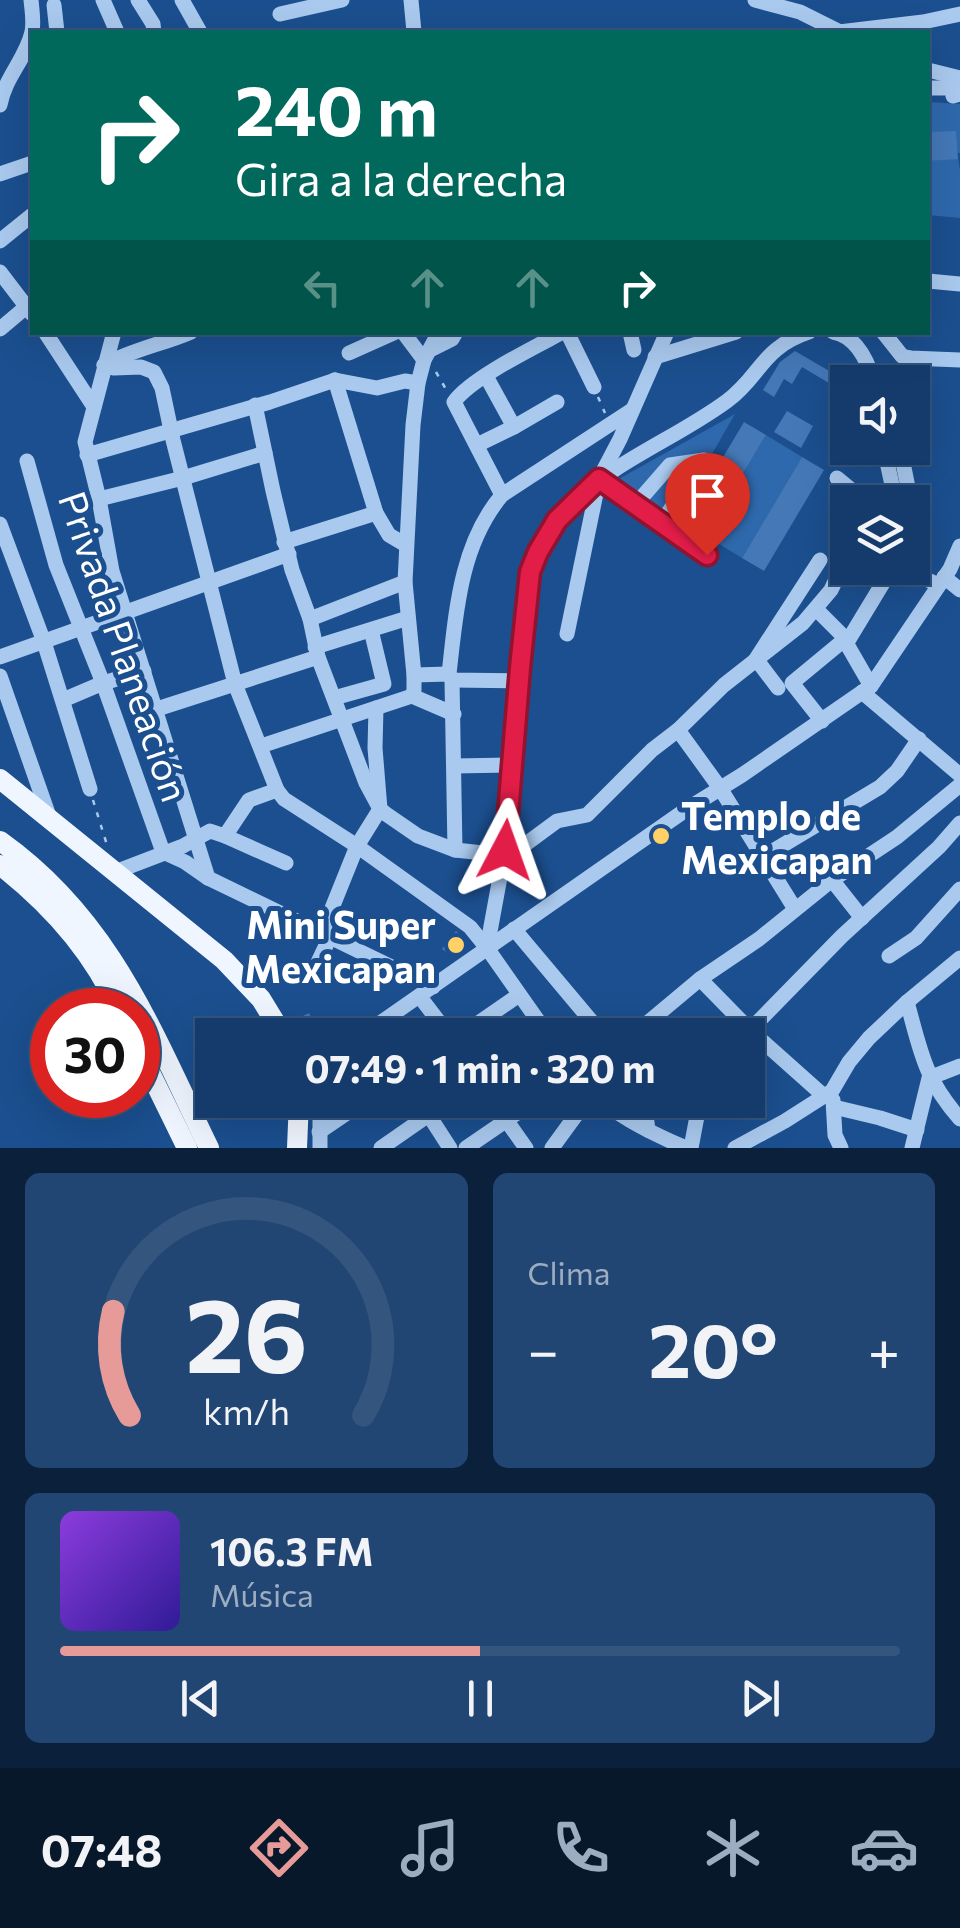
<!DOCTYPE html>
<html lang="es">
<head>
<meta charset="utf-8">
<style>
	:root { --surface:#143b6b; --page:#214673; --text:#f1f3f6; --muted:#9dadc1; --line:#33557e; --accent:#e69b98 }
	body { margin:0; font-family:Commissioner,sans-serif; background:var(--page); color:var(--text); height:100vh; display:flex; flex-direction:column; font-size:38px; white-space:nowrap }
	* { box-sizing:border-box; margin:0 }
	p { font-size:32px; color:var(--muted) }
	.icon { flex:none; width:55px; height:55px; fill:none; stroke:currentColor; stroke-width:2; stroke-linecap:round; stroke-linejoin:round }
	.map { position:relative; height:1148px; overflow:hidden }
	.sheet { display:flex; flex-direction:column; gap:25px; padding:25px; background:#0b203b; flex:1 }
	.sheet>* { flex:none }
	.top-card { position:absolute; left:30px; top:30px; width:900px; height:305px; border-radius:0px; box-shadow:0 10px 40px #0002,0 0 0 2px var(--line); background:#00695c; color:#fff; overflow:hidden }
	.controls { position:absolute; left:830px; top:365px; display:grid; gap:20px }
	.controls a { display:grid; place-items:center; width:100px; height:100px; border-radius:0px; background:var(--surface); box-shadow:0 10px 40px #0002,0 0 0 2px var(--line); font-size:50px }
	.speed { position:absolute; left:30px; top:988px; display:flex; gap:20px; font-size:50px; font-weight:700; text-align:center }
	.speed>* { display:grid; place-content:center; width:130px; height:130px; border-radius:50%; background:var(--surface); box-shadow:0 10px 40px #0002,0 0 0 2px var(--line); line-height:1 }
	.speed .limit { border:15px solid #d22; background:#fff; color:#111 }
	.pin { position:absolute; display:grid; place-items:center; width:85px; height:85px; color:#fff; margin:-102px -42px; border-radius:50% 50% 50% 0; rotate:-45deg; box-shadow:0 0 10px #0007 }
	.pin .icon { rotate:45deg }
	.me { position:absolute; width:110px; margin:-55px; rotate:4deg; stroke-linejoin:round; filter:drop-shadow(0 0 8px #0008) }
	.turn { display:flex; align-items:center; gap:35px; height:210px; padding:0 40px; font-size:45px }
	.turn .icon { width:130px; height:130px; stroke-width:2.5 }
	.turn b { display:block; font-size:70px; line-height:85px }
	.lanes { display:flex; align-items:center; height:95px; padding:0 40px; background:#0003; justify-content:center; gap:50px; direction:ltr }
	.lanes .off { opacity:.35 }
	.big { font-size:75px; font-weight:700; line-height:1.1 }
	.sheet .widget { flex:1; display:flex; flex-direction:column; justify-content:center; gap:15px; min-width:0; padding:0 35px; border-radius:15px; background:var(--page) }
	.sheet .dial { align-items:center; gap:0 }
	.dial svg { height:260px; overflow:visible; fill:none; stroke:var(--line); stroke-width:7; stroke-linecap:round; text-anchor:middle }
	.dial text { fill:var(--text); stroke:none }
	.song { display:flex; align-items:center; gap:30px }
	.cover { width:120px; height:120px; border-radius:15px; background:linear-gradient(135deg,hsl(270 70% 55%),hsl(250 70% 35%)) }
	.played { height:10px; border-radius:5px; background:linear-gradient(90deg,var(--accent) 50%,var(--line) 50%) }
	.keys { display:flex; justify-content:space-around; direction:ltr }
	.heat { display:flex; justify-content:space-between; align-items:center; font-size:55px; direction:ltr }
	.sheet .tiles { flex:1; display:grid; gap:25px; grid-template-columns:1fr 1fr }
	.widget:last-child { grid-column:span 2 }
	.trip { position:absolute; left:195px; top:1018px; width:570px; height:100px; border-radius:0px; background:var(--surface); box-shadow:0 10px 40px #0002,0 0 0 2px var(--line); font-weight:700; line-height:100px; text-align:center }
	.tabs { display:flex; height:160px; justify-content:space-around; align-items:center; background:#08182b; color:var(--muted) }
	.tabs .icon { width:70px; height:70px }
	.tabs .active { color:var(--accent) }
	.tabs b { font-size:45px; color:var(--text) }
	.map>svg:first-child { display:block }
</style>
</head>
<body>
<div class="map">
<svg width="960" height="1148" viewBox="0 0 960 1148">
	<rect width="100%" height="100%" fill="#1b4f8f"/>
	<g fill="#2e69ad">
		<path d="M929,102L960,104V153H957L955,132H929Z"/>
		<path d="M958,158L960,170V218L928,215V161Z"/>
		<path d="M735,414L675,518L617,480Z"/>
		<path d="M766,435L802,457L742,558L706,536Z"/>
	</g>
	<g fill="#4478b7">
		<path d="M956,131L958,159L928,161V132Z"/>
		<path d="M795,351L848,382V430L843,438L834,433L845,416L834,409L844,392L802,367L792,384L784,379L774,397L763,390L780,362Z"/>
		<path d="M787,411L813,426L801,448L774,432Z"/>
		<path d="M744,422L766,435L706,536L684,523Z"/>
		<path d="M802,457L824,470L764,571L742,558Z"/>
		<path d="M456,931L468,943L451,955L442,949Z"/>
		<path d="M309,1013L319,1035H297L291,1022Z"/>
	</g>
	<g fill="none" stroke-linecap="round" stroke-linejoin="round">
		<g stroke="#a9c9ee" stroke-width="2.5" stroke-dasharray="5 8" stroke-linecap="butt">
			<path d="M436,372L447,391"/>
			<path d="M598,397L605,413"/>
			<path d="M93,800L107,845"/>
		</g>
		<g stroke="#a9c9ee" stroke-width="15">
			<path d="M103,0L117,32"/>
			<path d="M138,0L153,24L154,32"/>
			<path d="M182,0L200,32"/>
			<path d="M411,0L414,32"/>
			<path d="M755,0L800,12L840,32"/>
			<path d="M54,5L57,32"/>
			<path d="M280,14L342,0"/>
			<path d="M839,32L923,22L960,14"/>
			<path d="M928,70L960,78"/>
			<path d="M928,88H945L960,82"/>
			<path d="M953,96L960,94"/>
			<path d="M0,105C5,77 26,59 32,32C34,22 32,10 31,0"/>
			<path d="M0,174L32,163"/>
			<path d="M0,241L32,215"/>
			<path d="M0,272L32,314"/>
			<path d="M928,281L960,284"/>
			<path d="M0,329L32,302"/>
			<path d="M45,332L94,407"/>
			<path d="M114,332L85,442L99,499L112,571L208,878"/>
			<path d="M403,332L424,360"/>
			<path d="M567,332L594,387"/>
			<path d="M630,332L634,350"/>
			<path d="M833,332C857,336 868,362 874,382"/>
			<path d="M883,332L902,356L910,358L960,360"/>
			<path d="M432,349L452,339L456,332"/>
			<path d="M349,353L396,332"/>
			<path d="M655,357L736,332"/>
			<path d="M104,365L114,368L141,367L154,372L162,388L173,440L235,684L277,790L284,799L357,846L470,927L487,948L548,1035"/>
			<path d="M104,365C131,350 163,344 191,332"/>
			<path d="M486,376L514,427"/>
			<path d="M335,380L376,513L389,535L406,545"/>
			<path d="M335,380L377,388L405,381L418,383"/>
			<path d="M904,382L910,358"/>
			<path d="M255,405L273,491L292,570L310,619L318,657L366,783L380,809L386,814L418,836L455,850L493,854L505,850L519,849L557,821L587,815L652,750L678,730L724,685L803,623L831,590L848,554"/>
			<path d="M477,445L514,427L557,402"/>
			<path d="M900,448L911,502"/>
			<path d="M87,455L270,402L335,380"/>
			<path d="M27,461L56,565L103,683L163,852L185,862L208,878L433,987"/>
			<path d="M837,478L866,502"/>
			<path d="M599,479L707,555"/>
			<path d="M502,495L454,402C471,378 535,347 563,332"/>
			<path d="M99,499L183,478L265,453"/>
			<path d="M880,502L892,485L884,448"/>
			<path d="M636,504L670,465L704,460L662,522"/>
			<path d="M0,524L44,642L90,789"/>
			<path d="M284,542L376,513"/>
			<path d="M901,568L939,585"/>
			<path d="M944,577L960,590"/>
			<path d="M816,609L841,634L871,686"/>
			<path d="M310,619L405,582"/>
			<path d="M567,634L599,479L620,439L667,332"/>
			<path d="M846,644L892,568"/>
			<path d="M315,647L408,618"/>
			<path d="M0,657L289,554"/>
			<path d="M449,674C456,612 460,545 502,495L632,410"/>
			<path d="M414,675L449,674L452,680L519,681"/>
			<path d="M0,676L50,819"/>
			<path d="M452,680L455,850"/>
			<path d="M778,688L756,659L820,560"/>
			<path d="M862,692L960,775"/>
			<path d="M412,696L414,690V675L405,582L413,425L418,383L424,360L439,332"/>
			<path d="M334,698L384,684L371,630"/>
			<path d="M63,700L103,683L144,671"/>
			<path d="M157,709L318,657"/>
			<path d="M822,721L792,683L844,640"/>
			<path d="M678,730L720,788L795,909"/>
			<path d="M261,746L412,696L454,714"/>
			<path d="M454,766L512,765"/>
			<path d="M225,836L286,863"/>
			<path d="M763,857L880,787L897,771L919,739"/>
			<path d="M115,872L183,846L210,831L225,836L249,800L277,790"/>
			<path d="M832,880L862,918"/>
			<path d="M514,929L603,1035"/>
			<path d="M322,933L357,846L380,809L375,748L376,708"/>
			<path d="M487,948L505,850L528,591C545,482 651,457 727,401C761,376 761,348 809,332"/>
			<path d="M889,956L916,938L960,889"/>
			<path d="M311,977L330,937"/>
			<path d="M700,979L750,1030L824,1096"/>
			<path d="M420,997L449,1035"/>
			<path d="M907,1002C921,1052 924,1078 960,1119"/>
			<path d="M750,1030L842,936L939,847L960,823"/>
			<path d="M363,1035L687,809L742,775L871,686L950,569L960,546"/>
			<path d="M461,1035L519,995"/>
			<path d="M633,1035L700,979L759,939L832,880L897,837L960,785"/>
			<path d="M419,1100L450,1148"/>
			<path d="M492,1100L526,1148"/>
			<path d="M601,1100C626,1121 656,1135 686,1148"/>
			<path d="M644,1100L648,1130"/>
			<path d="M833,1100L835,1135L841,1148"/>
			<path d="M834,1107L880,1118L917,1130"/>
			<path d="M319,1132L366,1100"/>
			<path d="M320,1148V1100"/>
			<path d="M381,1148L450,1100"/>
			<path d="M466,1148L536,1100"/>
			<path d="M552,1148L587,1100"/>
			<path d="M691,1148L698,1111L711,1100"/>
			<path d="M735,1148L785,1121L832,1091L849,1062L869,1038L907,1002L960,958"/>
			<path d="M912,1148L929,1078L960,1066"/>
		</g>
		<g stroke="#f0f6ff" stroke-width="20">
			<path d="M0,779L224,960L261,999L283,1035"/>
			<path d="M0,841C111,920 152,1031 209,1148"/>
			<path d="M0,865C50,904 93,952 119,1010"/>
			<path d="M138,1048L187,1148"/>
			<path d="M297,1148L299,1100"/>
		</g>
	</g>
	<g fill="none" stroke-linecap="round" stroke-linejoin="round">
		<defs>
			<path id="route" d="M505,850L520,668L530,572L538,552L557,520L599,479L707,555"/>
		</defs>
		<use href="#route" stroke="#92132f" stroke-width="25"/>
		<use href="#route" stroke="#e11d48" stroke-width="18"/>
	</g>
	<g fill="#ffd166" stroke="#1b4f8f" stroke-width="4">
		<circle cx="661" cy="836" r="10"/>
		<circle cx="456" cy="945" r="10"/>
	</g>
	<g text-anchor="middle" dominant-baseline="central" stroke-width="10" stroke-linejoin="round" paint-order="stroke">
		<g font-size="38" fill="#fff" stroke="#1b4f8f">
			<text transform="translate(125 646) rotate(71)">Privada Planeación</text>
		</g>
		<g font-size="38" font-weight="bold" fill="#fff" stroke="#1b4f8f" text-anchor="start">
			<text x="681" y="814">Templo de<tspan x="681" dy="44">Mexicapan</tspan></text>
			<text x="436" y="923" text-anchor="end">Mini Super<tspan x="436" dy="44">Mexicapan</tspan></text>
		</g>
	</g>
</svg>
<div class="controls">
<a><svg class="icon" aria-label="sound" viewBox="0 0 24 24"><path d="M4 9h4l5-4v14l-5-4H4zM17 9q2 3 0 6"/></svg></a>
<a><svg class="icon" aria-label="layers" viewBox="0 0 24 24"><path d="M12 4l9 5-9 5-9-5zM3 14l9 5 9-5"/></svg></a>
</div>
<div class="speed"><div class="limit">30</div></div>
<div class="pin" style="left:707px;top:555px;background:#d93025"><svg class="icon" aria-label="arrive" viewBox="0 0 24 24"><path d="M6 21V4h12l-3 4 3 4H6"/></svg></div>
<svg class="me" style="left:505px;top:850px" viewBox="-20 -20 40 40"><path d="M0-17L14 15 0 8-14 15z" fill="#e11d48" stroke="#fff" stroke-width="4"/></svg>
<div class="trip">07:49 · 1 min · 320 m</div>
<div class="top-card">
<div class="turn"><svg class="icon" aria-label="right" viewBox="0 0 24 24"><path d="M7 20v-9h11M14 6l5 5-5 5"/></svg><div><b>240 m</b>Gira a la derecha</div></div>
<div class="lanes"><svg class="icon off" aria-label="left" viewBox="0 0 24 24"><path d="M17 20v-9H6M10 6l-5 5 5 5"/></svg><svg class="icon off" aria-label="ahead" viewBox="0 0 24 24"><path d="M12 20V5M6 11l6-6 6 6"/></svg><svg class="icon off" aria-label="ahead" viewBox="0 0 24 24"><path d="M12 20V5M6 11l6-6 6 6"/></svg><svg class="icon" aria-label="right" viewBox="0 0 24 24"><path d="M7 20v-9h11M14 6l5 5-5 5"/></svg></div>
</div>
</div>
<section class="sheet">
<div class="tiles">
<div class="widget dial"><svg viewBox="0 0 100 80">
<path d="M14 69A42 42 0 1 1 86 69"/>
<path d="M14 69A42 42 0 0 1 9 37" stroke="#e69b98"/>
<text x="50" y="56" font-size="32" font-weight="700">26</text>
<text x="50" y="72" font-size="11">km/h</text>
</svg></div>
<div class="widget"><p>Clima</p>
<div class="heat"><a>−</a><b class="big">20°</b><a>+</a></div>
</div>
<div class="widget">
<div class="song"><i class="cover"></i><div><b>106.3 FM</b><p>Música</p></div></div>
<div class="played"></div>
<div class="keys"><svg class="icon" aria-label="previous" viewBox="0 0 24 24"><path d="M18 5L8 12l10 7zM5 5v14"/></svg><svg class="icon" aria-label="pause" viewBox="0 0 24 24"><path d="M8 5v14M16 5v14"/></svg><svg class="icon" aria-label="next" viewBox="0 0 24 24"><path d="M6 5l10 7-10 7zM19 5v14"/></svg></div>
</div>
</div>
</section>
<nav class="tabs">
<b>07:48</b>
<svg class="icon active" aria-label="directions" viewBox="0 0 24 24"><path d="M12 3l9 9-9 9-9-9zM9 14v-3h6M13 9l2 2-2 2"/></svg>
<svg class="icon" aria-label="music" viewBox="0 0 24 24"><path d="M9 18V5l10-2v13"/><circle cx="6" cy="18" r="3"/><circle cx="16" cy="16" r="3"/></svg>
<svg class="icon" aria-label="phone" viewBox="0 0 24 24"><path d="M5 4h4l2 5-3 2q2 4 5 5l2-3 5 2v4C11 20 4 13 5 4z"/></svg>
<svg class="icon" aria-label="climate" viewBox="0 0 24 24"><path d="M12 3v18M4 7l16 10M4 17L20 7"/></svg>
<svg class="icon" aria-label="car" viewBox="0 0 24 24"><path d="M5 17H2v-5l4-1 3-4h7l3 4 3 1v5h-3M9 17h6M6 11h13"/><circle cx="7" cy="17" r="2"/><circle cx="17" cy="17" r="2"/></svg>
</nav>
</body>
</html>
